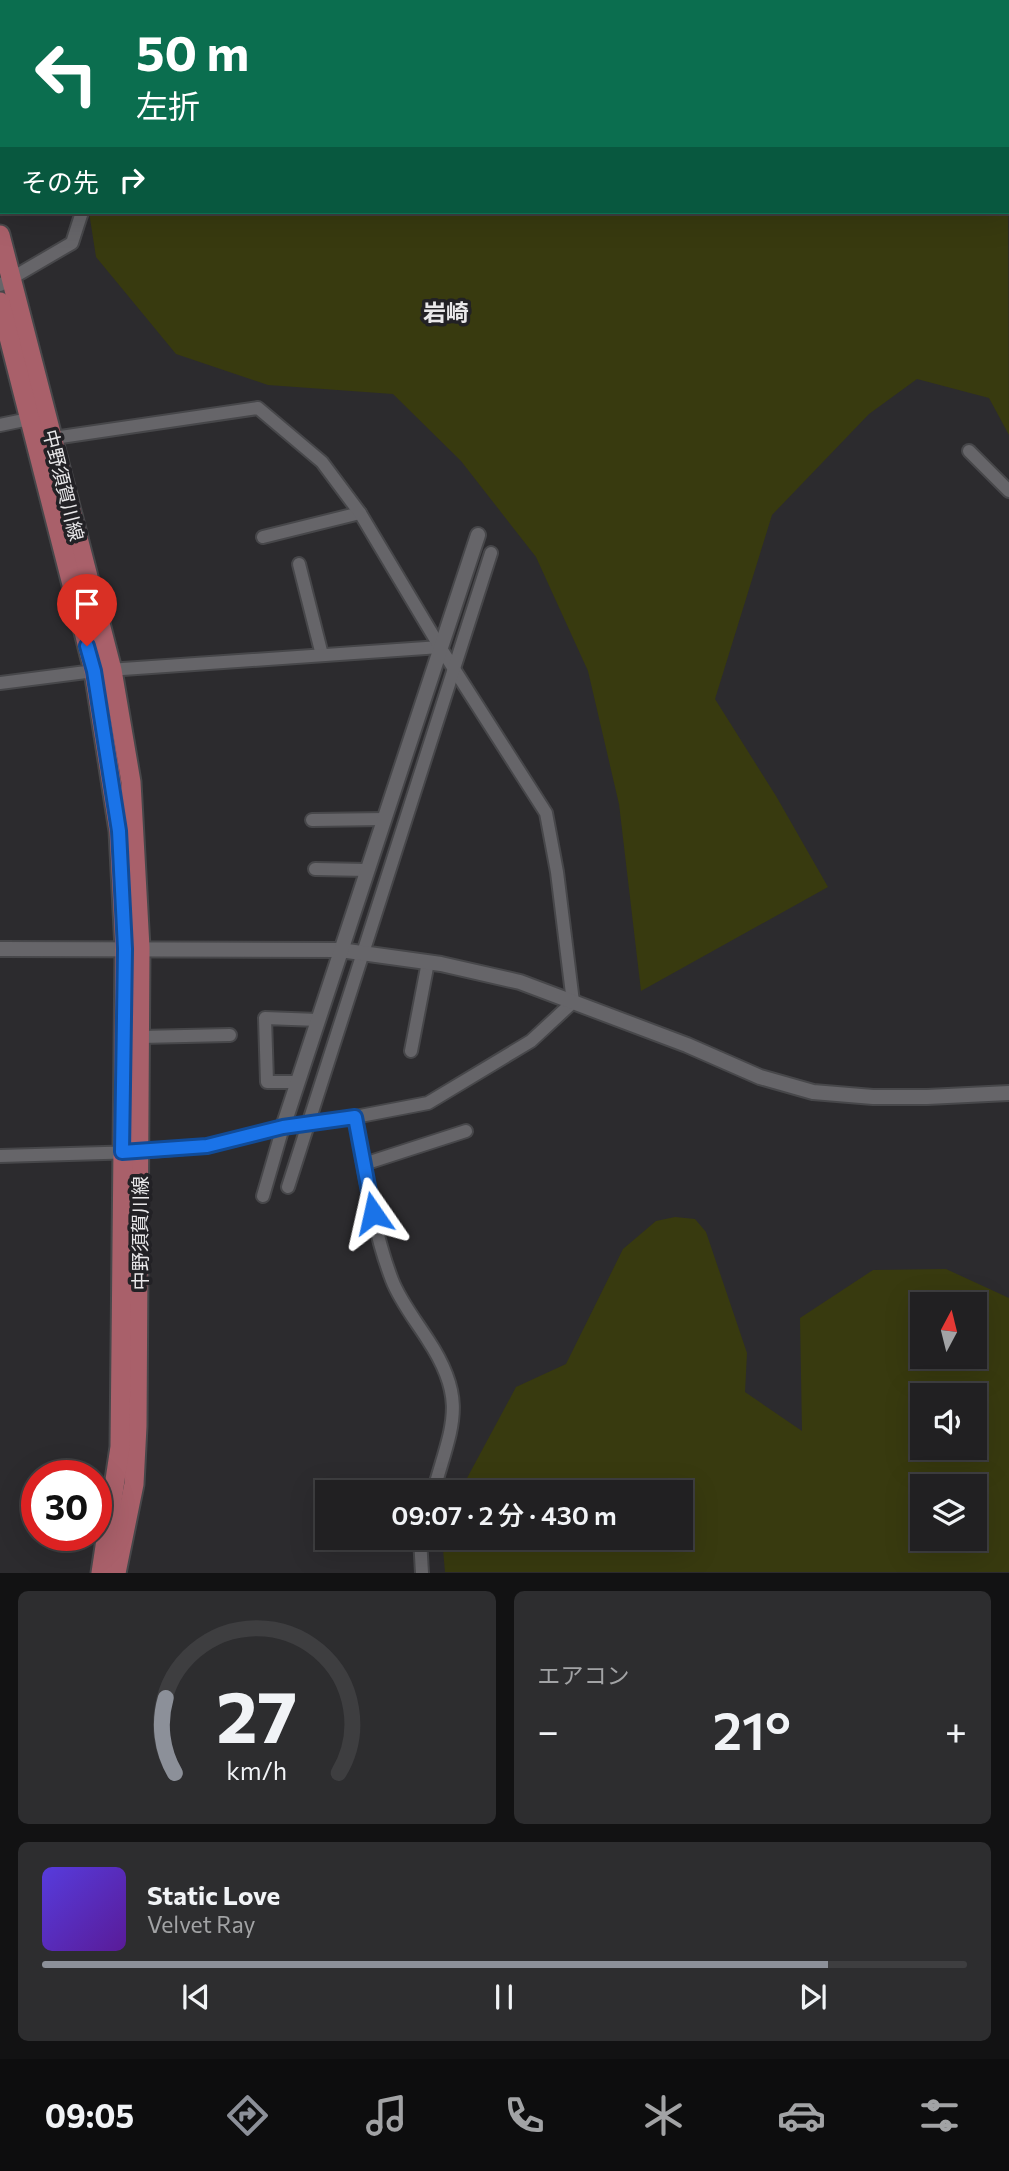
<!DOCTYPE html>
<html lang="ja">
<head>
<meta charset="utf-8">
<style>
	:root { --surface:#212022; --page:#2d2d2f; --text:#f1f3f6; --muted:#a2a3a5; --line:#3e3e40; --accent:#8c9099 }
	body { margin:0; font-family:Commissioner,"Noto Sans JP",sans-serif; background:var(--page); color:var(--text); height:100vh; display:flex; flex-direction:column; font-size:26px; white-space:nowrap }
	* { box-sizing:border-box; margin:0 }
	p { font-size:23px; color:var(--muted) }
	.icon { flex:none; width:38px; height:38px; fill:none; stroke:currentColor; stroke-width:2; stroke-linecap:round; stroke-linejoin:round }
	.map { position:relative; height:1573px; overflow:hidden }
	.sheet { display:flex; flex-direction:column; gap:18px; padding:18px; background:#121213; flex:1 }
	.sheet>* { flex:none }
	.guide { position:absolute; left:0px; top:0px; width:1010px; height:214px; box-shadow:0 7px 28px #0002,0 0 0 2px var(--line); background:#0b6e4f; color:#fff; overflow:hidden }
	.needle { width:46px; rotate:7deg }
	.buttons { position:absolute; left:910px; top:1292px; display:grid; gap:14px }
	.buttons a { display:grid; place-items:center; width:77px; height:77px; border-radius:0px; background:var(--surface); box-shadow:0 7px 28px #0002,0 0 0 2px var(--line); font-size:35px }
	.speed { position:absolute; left:21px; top:1460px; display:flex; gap:14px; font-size:35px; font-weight:700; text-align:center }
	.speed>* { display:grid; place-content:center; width:91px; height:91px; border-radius:50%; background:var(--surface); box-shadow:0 7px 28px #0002,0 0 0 2px var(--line); line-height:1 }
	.speed .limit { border:10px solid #d22; background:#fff; color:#111 }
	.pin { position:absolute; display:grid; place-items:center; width:60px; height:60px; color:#fff; margin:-72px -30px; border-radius:50% 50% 50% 0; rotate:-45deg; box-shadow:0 0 7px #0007 }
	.pin .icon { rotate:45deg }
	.me { position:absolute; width:77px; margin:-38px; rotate:349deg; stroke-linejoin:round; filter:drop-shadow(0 0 5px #0008) }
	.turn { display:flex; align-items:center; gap:24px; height:147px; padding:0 21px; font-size:32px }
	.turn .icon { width:91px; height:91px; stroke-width:2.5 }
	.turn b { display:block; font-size:49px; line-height:60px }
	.then { display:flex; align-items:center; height:66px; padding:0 21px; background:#0003; gap:14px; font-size:26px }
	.big { font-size:52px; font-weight:600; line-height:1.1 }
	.sheet .widget { flex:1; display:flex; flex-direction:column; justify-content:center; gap:10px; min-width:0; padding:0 24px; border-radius:10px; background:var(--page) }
	.sheet .dial { align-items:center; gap:0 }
	.dial svg { height:182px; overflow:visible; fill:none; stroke:var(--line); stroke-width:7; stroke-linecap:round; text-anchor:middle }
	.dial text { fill:var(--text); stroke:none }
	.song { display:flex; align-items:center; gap:21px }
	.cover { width:84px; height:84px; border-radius:10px; background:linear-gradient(135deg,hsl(250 70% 55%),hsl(270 70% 35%)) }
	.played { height:7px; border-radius:4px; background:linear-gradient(90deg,var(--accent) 85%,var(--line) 85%) }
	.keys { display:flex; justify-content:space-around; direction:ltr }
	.heat { display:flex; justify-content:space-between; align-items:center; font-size:38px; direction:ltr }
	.sheet .tiles { flex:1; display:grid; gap:18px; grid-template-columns:1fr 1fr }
	.widget:last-child { grid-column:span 2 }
	.trip { position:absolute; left:315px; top:1480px; width:378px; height:70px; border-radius:0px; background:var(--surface); box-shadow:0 7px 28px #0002,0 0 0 2px var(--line); font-weight:600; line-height:70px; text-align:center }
	.tab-bar { display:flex; height:112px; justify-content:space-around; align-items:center; background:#0d0d0e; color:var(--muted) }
	.tab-bar .icon { width:49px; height:49px }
	.tab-bar .on { color:var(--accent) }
	.tab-bar b { font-size:32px; color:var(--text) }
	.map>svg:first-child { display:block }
</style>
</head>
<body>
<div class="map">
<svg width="1009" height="1573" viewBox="0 0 1009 1573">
	<rect width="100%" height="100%" fill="#2c2b2e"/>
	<g fill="#383a0f" fill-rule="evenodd">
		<path d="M1008,161L1009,435L989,398L917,379L869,414L772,515L715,699L776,796L828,887L641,991L619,804L588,671L536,557L461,461L393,394L268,385L176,354L96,257L89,212H1008Z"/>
		<path d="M675,1217L695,1219L706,1232L747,1353L745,1392L802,1431L800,1318L873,1270L946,1269L1009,1298V1572H445L442,1538H681V1493H459L516,1387L566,1364L623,1249L656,1221ZM922,1304H975V1356H922ZM922,1395H975V1447H922ZM922,1486H975V1538H922Z"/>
	</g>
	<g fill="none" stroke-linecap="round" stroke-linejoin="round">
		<defs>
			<path id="service" d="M797,0L798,2"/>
			<g id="minor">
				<path d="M316,0V2"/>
				<path d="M406,0H423"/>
				<path d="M532,2L534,0"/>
				<path d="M1004,2L1006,0"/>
				<path d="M1008,140H1009"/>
				<path d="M0,285L72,243L82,212"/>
				<path d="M0,425L29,419"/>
				<path d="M969,451L1009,491"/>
				<path d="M263,537L360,513"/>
				<path d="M299,564L322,655"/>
				<path d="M0,683L94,671L440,647"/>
				<path d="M312,820L385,819"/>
				<path d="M315,869L367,870"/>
				<path d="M140,1037L230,1035"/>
				<path d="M411,1051L428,962"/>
				<path d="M298,1082H267L265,1018L318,1020"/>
				<path d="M355,1117C365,1171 372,1228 392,1280C400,1301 416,1321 428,1340C469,1402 451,1427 433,1493"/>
				<path d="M0,1156L139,1152L207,1146L283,1127L355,1117L428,1103L531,1041L573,1002L557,872L546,813L440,647L360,513L322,462L258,408L47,439"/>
				<path d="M364,1164L466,1131"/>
				<path d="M288,1187L491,553"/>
				<path d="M263,1196L283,1127"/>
				<path d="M420,1538L422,1573"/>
			</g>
			<g id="tertiary">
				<path d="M0,949L340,950L441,964L520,982L687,1045L760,1077L813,1092L873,1097H927L1009,1093"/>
				<path d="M283,1127L478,535"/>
			</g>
			<g id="primary">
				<path d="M0,2L5,0"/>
				<path d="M0,235L112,670L131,782L140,948L137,1426L134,1484L116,1573"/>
				<path d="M0,302L94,671L119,831L125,949L120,1447L101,1573"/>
			</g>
		</defs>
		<use href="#service" stroke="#47474a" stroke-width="10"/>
		<use href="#minor" stroke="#47474a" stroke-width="16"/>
		<use href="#tertiary" stroke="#47474a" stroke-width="18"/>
		<use href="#primary" stroke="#47474a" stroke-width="23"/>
		<use href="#service" stroke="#666569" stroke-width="6"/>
		<use href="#minor" stroke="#666569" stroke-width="12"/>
		<use href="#tertiary" stroke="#666569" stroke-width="14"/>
		<use href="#primary" stroke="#a9606a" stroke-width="19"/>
	</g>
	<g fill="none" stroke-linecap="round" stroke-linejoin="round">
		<defs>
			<path id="route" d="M87,646L94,671L119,831L125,949L122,1152L207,1146L283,1127L355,1117L373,1213"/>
		</defs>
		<use href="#route" stroke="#114b97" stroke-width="18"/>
		<use href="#route" stroke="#1a73e8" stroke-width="12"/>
	</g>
	<g text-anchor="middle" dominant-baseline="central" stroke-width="7" stroke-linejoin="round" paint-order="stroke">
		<g font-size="19" fill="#e9e8ea" stroke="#222125">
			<text transform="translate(64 485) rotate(76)">中野須賀川線</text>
			<text transform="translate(139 1233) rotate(-90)">中野須賀川線</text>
		</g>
		<g font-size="23" font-weight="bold" fill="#e9e8ea" stroke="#222125">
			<text x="446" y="312">岩崎</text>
		</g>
	</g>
</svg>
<div class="buttons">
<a><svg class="needle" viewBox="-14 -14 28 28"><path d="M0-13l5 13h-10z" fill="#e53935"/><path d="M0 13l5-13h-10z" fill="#a2a3a5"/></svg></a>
<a><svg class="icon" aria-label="sound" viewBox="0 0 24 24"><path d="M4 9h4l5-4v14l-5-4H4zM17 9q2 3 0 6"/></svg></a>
<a><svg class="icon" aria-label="layers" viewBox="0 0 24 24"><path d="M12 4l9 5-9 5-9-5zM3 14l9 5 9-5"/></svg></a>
</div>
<div class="speed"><div class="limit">30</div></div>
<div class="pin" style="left:87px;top:646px;background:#d93025"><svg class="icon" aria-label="arrive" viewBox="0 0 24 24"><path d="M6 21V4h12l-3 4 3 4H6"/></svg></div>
<svg class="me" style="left:373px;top:1213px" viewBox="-20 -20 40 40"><path d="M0-17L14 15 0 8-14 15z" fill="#1a73e8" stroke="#fff" stroke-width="4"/></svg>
<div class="trip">09:07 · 2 分 · 430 m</div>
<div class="guide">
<div class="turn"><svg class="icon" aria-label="left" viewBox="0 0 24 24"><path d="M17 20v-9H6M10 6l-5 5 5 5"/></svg><div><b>50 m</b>左折</div></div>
<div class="then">その先<svg class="icon" aria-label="right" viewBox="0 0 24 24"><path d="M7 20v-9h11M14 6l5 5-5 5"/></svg></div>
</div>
</div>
<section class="sheet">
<div class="tiles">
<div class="widget dial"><svg viewBox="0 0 100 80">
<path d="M14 69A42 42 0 1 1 86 69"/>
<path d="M14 69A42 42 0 0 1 10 36" stroke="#8c9099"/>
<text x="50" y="56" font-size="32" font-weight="700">27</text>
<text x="50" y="72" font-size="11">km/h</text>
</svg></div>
<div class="widget"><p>エアコン</p>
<div class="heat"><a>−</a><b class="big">21°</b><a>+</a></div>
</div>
<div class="widget">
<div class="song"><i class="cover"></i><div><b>Static Love</b><p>Velvet Ray</p></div></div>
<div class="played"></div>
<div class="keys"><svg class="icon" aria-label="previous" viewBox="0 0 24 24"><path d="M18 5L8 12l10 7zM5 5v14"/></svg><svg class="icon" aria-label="pause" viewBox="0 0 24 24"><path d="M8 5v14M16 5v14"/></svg><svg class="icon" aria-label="next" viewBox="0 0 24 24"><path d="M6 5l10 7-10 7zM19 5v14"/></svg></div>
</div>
</div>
</section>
<nav class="tab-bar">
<b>09:05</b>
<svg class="icon on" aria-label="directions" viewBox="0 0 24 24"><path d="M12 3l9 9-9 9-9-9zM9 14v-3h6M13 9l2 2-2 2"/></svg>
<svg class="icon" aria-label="music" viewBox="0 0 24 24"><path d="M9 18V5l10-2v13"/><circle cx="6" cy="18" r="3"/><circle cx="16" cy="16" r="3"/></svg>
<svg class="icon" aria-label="phone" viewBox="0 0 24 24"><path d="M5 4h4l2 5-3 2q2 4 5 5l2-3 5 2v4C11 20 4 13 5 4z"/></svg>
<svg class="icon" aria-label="climate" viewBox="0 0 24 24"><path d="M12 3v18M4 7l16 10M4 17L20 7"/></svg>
<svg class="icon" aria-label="car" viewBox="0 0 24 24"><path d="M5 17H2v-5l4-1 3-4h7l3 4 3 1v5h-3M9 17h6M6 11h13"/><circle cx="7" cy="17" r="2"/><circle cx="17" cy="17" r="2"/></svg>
<svg class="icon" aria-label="filters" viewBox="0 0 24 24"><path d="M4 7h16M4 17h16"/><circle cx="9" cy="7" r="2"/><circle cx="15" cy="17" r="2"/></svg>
</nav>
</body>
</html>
